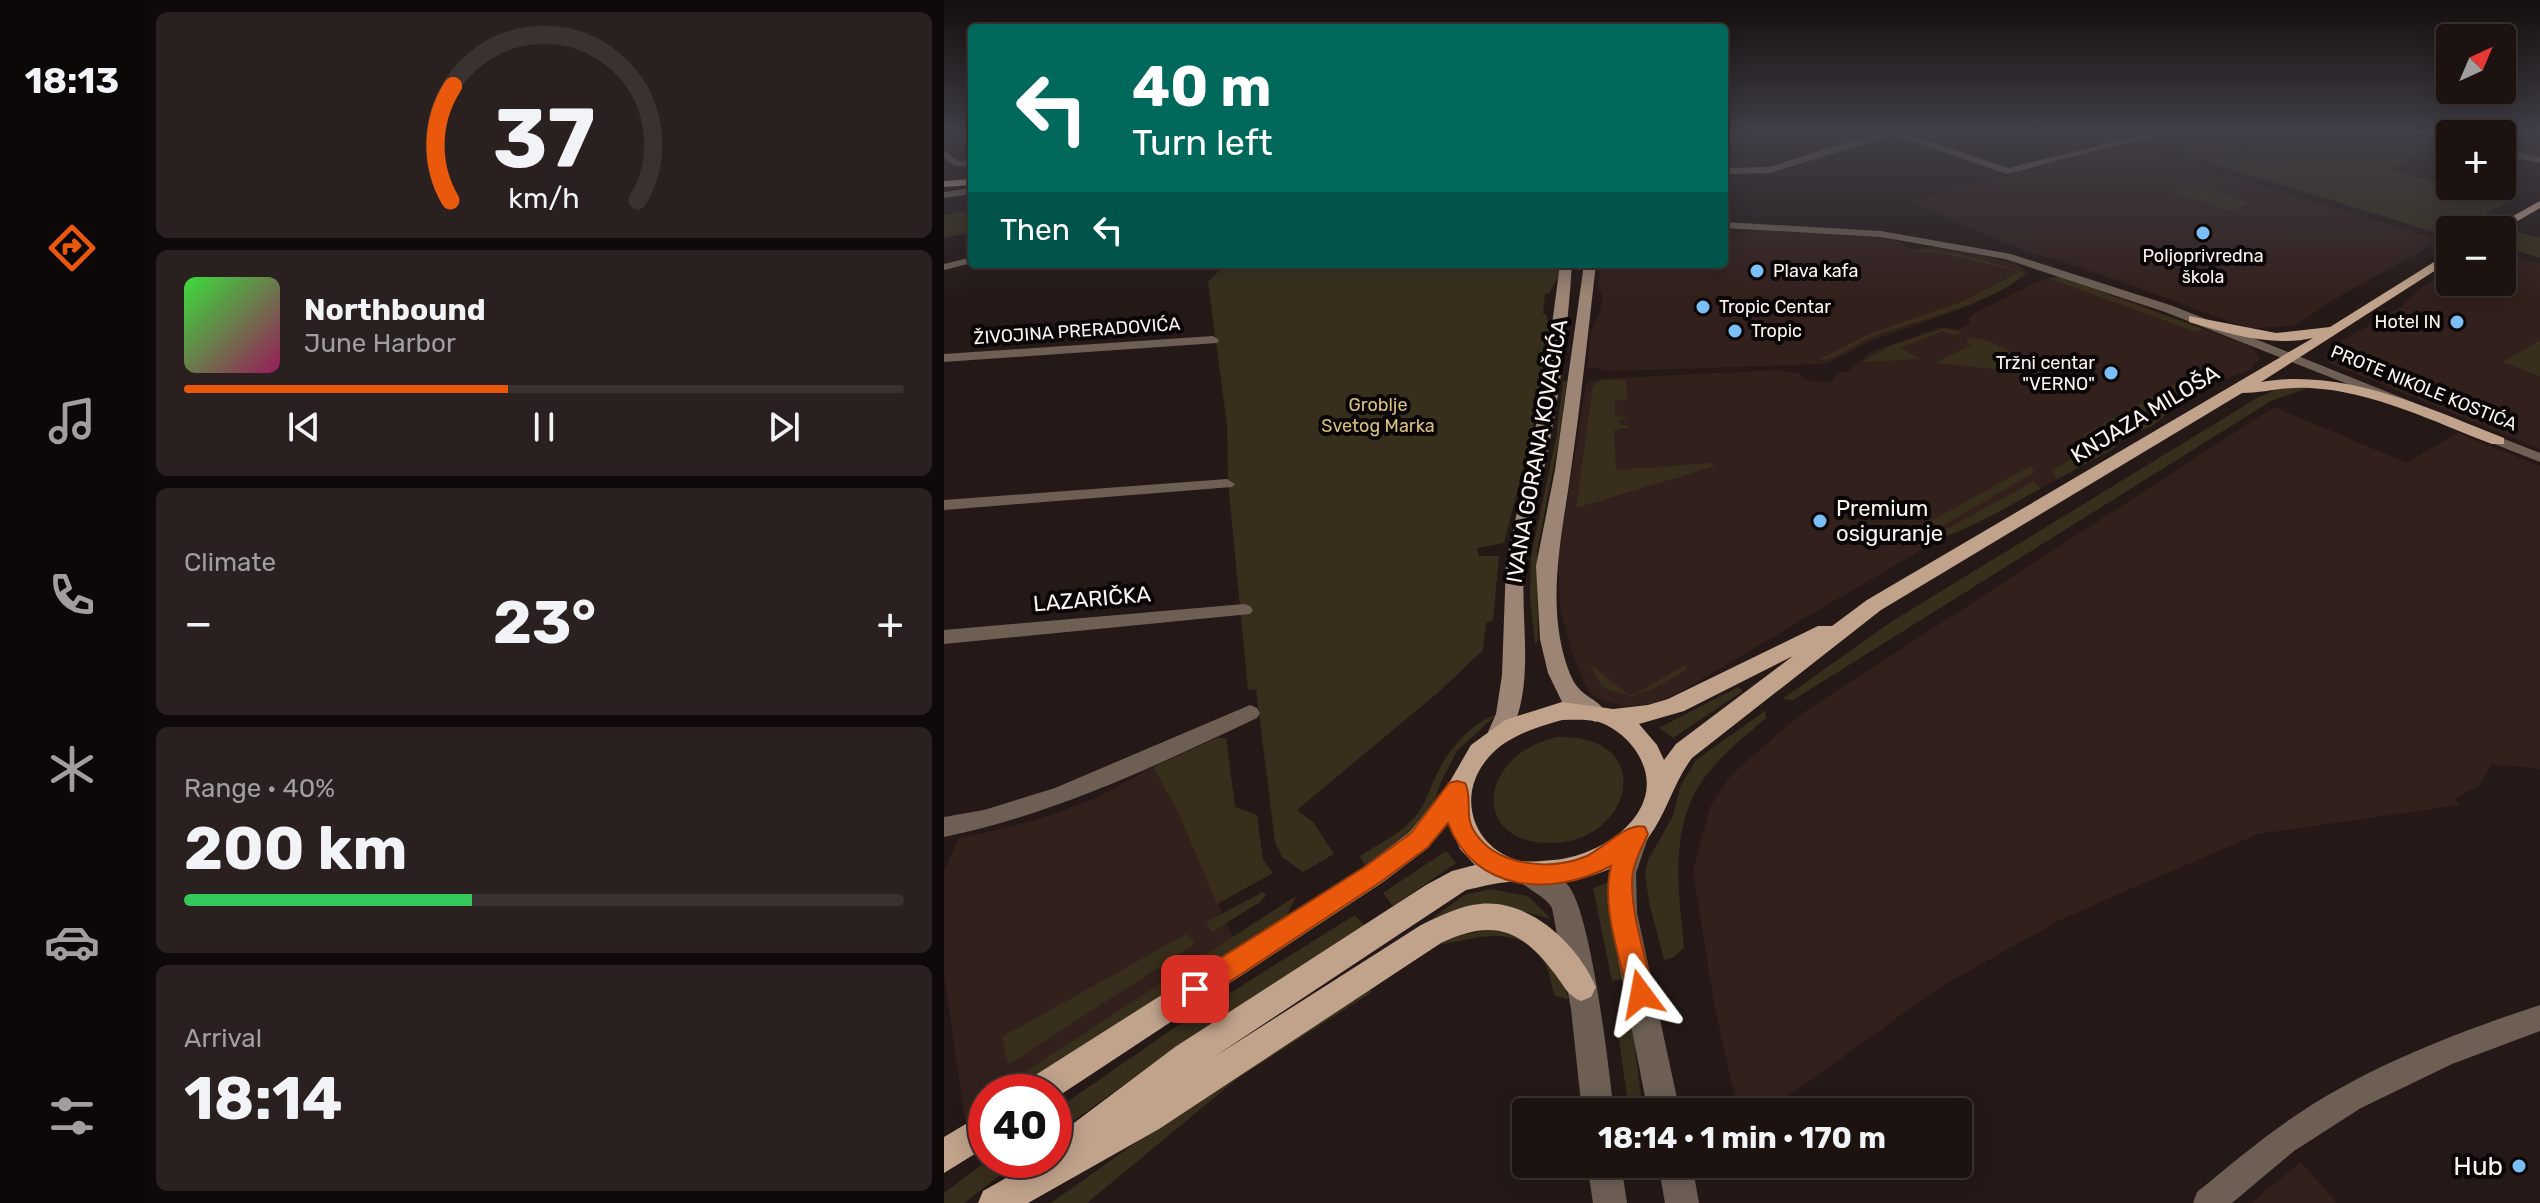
<!DOCTYPE html>
<html lang="en">
<head>
<meta charset="utf-8">
<style>
	:root { --surface:#1c1311; --page:#29201f; --text:#f1f3f6; --muted:#a09e9f; --line:#3a3231; --accent:#ea580c }
	body { margin:0; font-family:Rubik,sans-serif; background:var(--page); color:var(--text); height:100vh; display:flex; flex-direction:column; font-size:30px; white-space:nowrap }
	* { box-sizing:border-box; margin:0 }
	p { font-size:26px; color:var(--muted) }
	.icon { flex:none; width:44px; height:44px; fill:none; stroke:currentColor; stroke-width:2; stroke-linecap:round; stroke-linejoin:round }
	.map { position:relative; flex:1; overflow:hidden }
	.drawer { display:flex; flex-direction:column; gap:12px; padding:12px; background:#0f0a09; width:800px }
	.drawer>* { flex:none }
	.top-card { position:absolute; left:24px; top:24px; width:760px; height:244px; border-radius:8px; box-shadow:0 4px 20px #0003,0 0 0 2px var(--line); background:#00695c; color:#fff; overflow:hidden }
	.needle { width:52px; rotate:44deg }
	.tools { position:absolute; left:1492px; top:24px; display:grid; gap:16px }
	.tools a { display:grid; place-items:center; width:80px; height:80px; border-radius:8px; background:var(--surface); box-shadow:0 4px 20px #0003,0 0 0 2px var(--line); font-size:40px }
	.speed { position:absolute; left:24px; top:1074px; display:flex; gap:16px; font-size:40px; font-weight:700; text-align:center }
	.speed>* { display:grid; place-content:center; width:104px; height:104px; border-radius:50%; background:var(--surface); box-shadow:0 4px 20px #0003,0 0 0 2px var(--line); line-height:1 }
	.speed .limit { border:12px solid #d22; background:#fff; color:#111 }
	.pin { position:absolute; display:grid; place-items:center; width:68px; height:68px; color:#fff; margin:-34px; border-radius:16px; box-shadow:0 4px 12px #0006 }
	.me { position:absolute; width:88px; margin:-44px; rotate:347deg; stroke-linejoin:round; filter:drop-shadow(0 0 6px #0008) }
	.turn { display:flex; align-items:center; gap:28px; height:168px; padding:0 32px; font-size:36px }
	.turn .icon { width:104px; height:104px; stroke-width:2.5 }
	.turn b { display:block; font-size:56px; line-height:68px }
	.then { display:flex; align-items:center; height:76px; padding:0 32px; background:#0003; gap:16px; font-size:30px }
	.big { font-size:60px; font-weight:700; line-height:1.1 }
	.drawer .tile { flex:1; display:flex; flex-direction:column; justify-content:center; gap:12px; min-width:0; padding:0 28px; border-radius:12px; background:var(--page) }
	.drawer .dial { align-items:center; gap:0 }
	.dial svg { height:208px; overflow:visible; fill:none; stroke:var(--line); stroke-width:7; stroke-linecap:round; text-anchor:middle }
	.dial text { fill:var(--text); stroke:none }
	.song { display:flex; align-items:center; gap:24px }
	.cover { width:96px; height:96px; border-radius:12px; background:linear-gradient(135deg,hsl(120 70% 55%),hsl(330 70% 35%)) }
	.played { height:8px; border-radius:4px; background:linear-gradient(90deg,var(--accent) 45%,var(--line) 45%) }
	.keys { display:flex; justify-content:space-around; direction:ltr }
	.heat { display:flex; justify-content:space-between; align-items:center; font-size:44px; direction:ltr }
	.charge { height:12px; border-radius:6px; background:linear-gradient(90deg,#34c759 40%,var(--line) 0) }
	.trip { position:absolute; left:568px; top:1098px; width:460px; height:80px; border-radius:8px; background:var(--surface); box-shadow:0 4px 20px #0003,0 0 0 2px var(--line); font-weight:700; line-height:80px; text-align:center }
	main { display:flex; flex:1; min-height:0 }
	.tab-bar { display:flex; flex-direction:column; width:144px; justify-content:space-around; align-items:center; background:#0b0807; color:var(--muted) }
	.tab-bar .icon { width:56px; height:56px }
	.tab-bar .active { color:var(--accent) }
	.tab-bar b { font-size:36px; color:var(--text) }
	.map>svg:first-child { display:block }
</style>
</head>
<body>
<main>
<nav class="tab-bar">
<b>18:13</b>
<svg class="icon active" aria-label="directions" viewBox="0 0 24 24"><path d="M12 3l9 9-9 9-9-9zM9 14v-3h6M13 9l2 2-2 2"/></svg>
<svg class="icon" aria-label="music" viewBox="0 0 24 24"><path d="M9 18V5l10-2v13"/><circle cx="6" cy="18" r="3"/><circle cx="16" cy="16" r="3"/></svg>
<svg class="icon" aria-label="phone" viewBox="0 0 24 24"><path d="M5 4h4l2 5-3 2q2 4 5 5l2-3 5 2v4C11 20 4 13 5 4z"/></svg>
<svg class="icon" aria-label="climate" viewBox="0 0 24 24"><path d="M12 3v18M4 7l16 10M4 17L20 7"/></svg>
<svg class="icon" aria-label="car" viewBox="0 0 24 24"><path d="M5 17H2v-5l4-1 3-4h7l3 4 3 1v5h-3M9 17h6M6 11h13"/><circle cx="7" cy="17" r="2"/><circle cx="17" cy="17" r="2"/></svg>
<svg class="icon" aria-label="filters" viewBox="0 0 24 24"><path d="M4 7h16M4 17h16"/><circle cx="9" cy="7" r="2"/><circle cx="15" cy="17" r="2"/></svg>
</nav>
<section class="drawer">
<div class="tile dial"><svg viewBox="0 0 100 80">
<path d="M14 69A42 42 0 1 1 86 69"/>
<path d="M14 69A42 42 0 0 1 15 25" stroke="#ea580c"/>
<text x="50" y="56" font-size="32" font-weight="700">37</text>
<text x="50" y="72" font-size="11">km/h</text>
</svg></div>
<div class="tile">
<div class="song"><i class="cover"></i><div><b>Northbound</b><p>June Harbor</p></div></div>
<div class="played"></div>
<div class="keys"><svg class="icon" aria-label="previous" viewBox="0 0 24 24"><path d="M18 5L8 12l10 7zM5 5v14"/></svg><svg class="icon" aria-label="pause" viewBox="0 0 24 24"><path d="M8 5v14M16 5v14"/></svg><svg class="icon" aria-label="next" viewBox="0 0 24 24"><path d="M6 5l10 7-10 7zM19 5v14"/></svg></div>
</div>
<div class="tile"><p>Climate</p>
<div class="heat"><a>−</a><b class="big">23°</b><a>+</a></div>
</div>
<div class="tile"><p>Range · 40%</p><b class="big">200 km</b><div class="charge"></div></div>
<div class="tile"><p>Arrival</p><b class="big">18:14</b></div>
</section>
<div class="map">
<svg width="1596" height="1203" viewBox="0 0 1596 1203">
	<rect width="100%" height="100%" fill="#251917"/>
	<g fill="#32201c">
		<path d="M1235,130H1271L1318,144L1263,162L1197,140Z"/>
		<path d="M1470,130H1596V158L1558,150V134H1506V138Z"/>
		<path d="M1187,144L1348,196L1498,240L1399,294L1350,326L1305,328L1113,259L1085,253L966,202L1068,173Z"/>
		<path d="M820,230L941,237L955,241L962,247L975,249L997,245L1071,263L1085,274L1025,306L929,340L882,364L664,371L644,367L646,334L657,309L658,296L654,285L656,264H780V235Z"/>
		<path d="M1558,253L1596,264V340L1560,362L1596,377V449L1388,364L1381,358L1389,346L1456,308L1474,290L1506,269V282H1558Z"/>
		<path d="M1113,277L1130,280L1295,342L1310,349L1316,359L1304,371L1269,383L1235,404L1214,422L1180,437L1170,449L1035,522L992,541L734,693L708,704L678,706L657,700L647,693L640,683L628,651L616,609L615,577V554L642,384L656,379L832,370L854,373L864,381L887,382L895,373L904,371L927,352L993,328L1016,329L1026,324L1025,319L1029,314L1097,280Z"/>
		<path d="M1330,407L1463,463L1513,433L1596,466V769L1548,764L1536,785L1511,798L1516,805L1314,834L1198,884L1116,920L996,987L822,1112H794L770,1003L749,871L766,807L787,775L857,714Z"/>
		<path d="M209,767L233,810L295,951L65,1092H42V1106L21,1119L0,974V871L15,838L67,827L110,814L151,799Z"/>
		<path d="M1357,1162L1393,1203H1308L1320,1192Z"/>
	</g>
	<g fill="#372f1b">
		<path d="M1271,130H1359L1369,133L1376,130H1454L1486,137L1465,147L1482,150L1445,170L1566,200L1514,230H1506L1503,236L1263,162L1316,144Z"/>
		<path d="M1247,185L1306,203L1287,211L1228,193Z"/>
		<path d="M28,209V232L0,238V215Z"/>
		<path d="M1570,231L1596,238V258L1558,246Z"/>
		<path d="M975,249C1010,250 1047,262 1081,273C1052,304 966,321 925,338C909,345 891,361 874,360L923,335L1022,300L1075,272L994,252H973Z"/>
		<path d="M282,264H617L615,275L605,293L601,294L599,314H602L605,331L587,438L560,543L533,548L535,556H555L549,621L542,623L539,650L497,690L353,810L370,823L390,854L359,872L338,857L331,842L312,689L304,690L284,482L283,425L264,282Z"/>
		<path d="M1116,277L1259,329L1252,332L1104,278Z"/>
		<path d="M1001,328L1018,333L1010,335L999,331L956,348L976,359L918,362L949,345Z"/>
		<path d="M1025,338C1042,338 1066,349 1079,361L1080,366L1070,371L991,363L1028,345L1022,341Z"/>
		<path d="M1596,340V377L1559,362Z"/>
		<path d="M1258,369L1270,373L1153,439L1139,435Z"/>
		<path d="M658,380H682L683,399L671,401V415L685,418L675,420L676,425H684V428L670,430L672,470L767,463L771,466L632,508L649,386Z"/>
		<path d="M623,381L614,445L593,551L594,641L591,644L586,598L587,557L612,438L619,382Z"/>
		<path d="M1369,386L1327,401L849,700L838,699L950,620L1313,398L1336,388Z"/>
		<path d="M1228,402L1235,404L1208,426L1180,437L1163,439Z"/>
		<path d="M1152,445L1172,447L1113,479L1108,470Z"/>
		<path d="M1086,466L1091,472L981,536L975,528Z"/>
		<path d="M1090,481L1096,489C1076,500 1003,543 985,539Z"/>
		<path d="M645,663L687,697L741,665L744,668C716,685 691,706 658,686Z"/>
		<path d="M794,687L799,691L729,738L715,728Z"/>
		<path d="M821,711L822,718C799,738 773,758 756,784C725,833 735,894 740,948L730,957L720,960L705,902L701,873L704,860L729,816L736,787L752,760Z"/>
		<path d="M552,715L513,751L497,782L488,808L475,826L421,867L416,856C433,845 454,835 468,820C479,810 483,796 489,782C501,755 522,725 552,715Z"/>
		<path d="M613,737C713,733 691,841 608,843C527,845 532,756 613,737Z"/>
		<path d="M273,738H282L291,807L313,815L319,860L329,873L273,904L233,810L209,767Z"/>
		<path d="M502,851L512,863L449,906L439,893Z"/>
		<path d="M665,882L680,979L668,981L649,888Z"/>
		<path d="M546,889L584,896L607,919L564,907L482,923L520,895Z"/>
		<path d="M319,892L322,895L316,902L268,932L262,922Z"/>
		<path d="M352,896L341,919L87,1079L82,1071Z"/>
		<path d="M411,915L420,925L417,929L217,1058L110,1135V1111L230,1028Z"/>
		<path d="M551,929L581,935L621,981L624,999L611,996C607,986 607,975 602,966C578,919 528,940 490,946L517,935Z"/>
		<path d="M242,934L250,941L249,945L64,1065L58,1037Z"/>
		<path d="M425,986L428,992L294,1078L143,1203H107L294,1070Z"/>
		<path d="M686,1008L699,1112H685L672,1016L674,1012Z"/>
		<path d="M44,1160H76L20,1203H0V1193Z"/>
	</g>
	<g fill="none" stroke-linecap="round" stroke-linejoin="round">
		<g fill="#6d5f54" fill-rule="evenodd">
			<path d="M941,130H953L1064,168L1218,130H1232L1063,174L950,135L826,173L780,174V168L825,167Z"/>
			<path d="M1458,130H1472L1506,138V142Z"/>
			<path d="M1558,149L1596,157V163L1558,155Z"/>
			<path d="M0,151L14,161H28V167L9,165L0,158Z"/>
			<path d="M28,188V194L0,198V192Z"/>
			<path d="M780,222L937,231L1067,254L1229,306L1471,403L1469,406H1459L1221,312L1061,259L937,237L780,228Z"/>
			<path d="M28,257V263L0,270V264Z"/>
			<path d="M269,336L275,340L273,343L0,362V354Z"/>
			<path d="M1540,431L1596,453V462L1535,438L1533,435Z"/>
			<path d="M283,479L291,484L288,487L0,510V500Z"/>
			<path d="M300,604L306,606L309,610L306,614L0,644V630Z"/>
			<path d="M306,705L313,708L316,713L313,718C211,766 111,814 0,837V817L40,810L111,788Z"/>
			<path d="M1596,1005V1031L1508,1064L1417,1108L1350,1151L1288,1203H1249L1253,1192C1290,1162 1325,1132 1366,1106C1436,1062 1517,1031 1596,1005Z"/>
		</g>
		<g fill="#6d5f54" fill-rule="evenodd">
			<path d="M692,824L701,827L705,835L692,873L693,913L736,1112H704L665,913L666,873L683,827Z"/>
			<path d="M585,862C597,867 613,875 623,884C647,909 665,1070 670,1112H638L627,1009L608,908C599,893 579,890 572,874L576,866Z"/>
			<path d="M643,1164H677L683,1203H649Z"/>
			<path d="M714,1164H748L755,1203H721Z"/>
		</g>
		<g fill="#9c8574" fill-rule="evenodd">
			<path d="M616,264H628C624,325 617,385 605,445C598,483 586,520 581,558C574,617 594,684 564,738L556,741L548,738L544,732L552,714L558,675L562,563L599,393Z"/>
			<path d="M640,264H652C644,333 637,401 627,470C618,537 600,608 626,674C636,699 653,696 662,713L659,719L651,722L619,704L604,673L596,639L592,566L611,470Z"/>
		</g>
		<g fill="#c1a38c" fill-rule="evenodd">
			<path d="M28,179V185L0,187V181Z"/>
			<path d="M1596,201V208L1558,230H1544Z"/>
			<path d="M1506,252V261L1317,382C1401,368 1483,408 1560,438V444H1548C1490,422 1429,391 1366,388C1343,386 1321,393 1298,393L937,610L748,758C729,783 723,813 704,838C678,874 630,883 588,885C580,886 572,881 564,882C550,883 536,887 522,890L270,1057L477,925C496,916 515,906 536,904C586,899 633,944 652,987L647,997L637,1001C624,996 620,986 611,974C577,929 550,918 497,943L215,1129L84,1203H34L39,1191L94,1160H110V1138L231,1047L482,885L508,871L531,865L516,849L504,820L484,848L439,882L110,1099V1092H77L82,1081L421,866L466,832L505,783L527,745L561,720L618,702L669,709L704,705L724,699L874,626H888L923,600L1369,338C1327,347 1286,334 1245,322V316L1332,333L1386,327ZM849,656L732,744L720,760L713,745L695,724L740,711ZM618,720C630,720 643,719 655,722C667,726 681,736 689,747C733,805 662,856 609,860C596,861 585,863 573,860C528,846 512,795 544,758C562,736 591,728 618,720Z"/>
			<path d="M42,1112V1147L0,1173V1137Z"/>
		</g>
	</g>
	<linearGradient id="sky" x2="0" y2="1"><stop stop-color="#140e0d"/><stop offset="0.44" stop-color="#403e47"/><stop offset="1" stop-color="#403e47" stop-opacity="0"/></linearGradient>
	<rect width="1596" height="298" fill="url(#sky)"/>
	<path fill="#ea580c" stroke="#983908" stroke-width="2" d="M513,781L521,783C529,798 520,816 530,831C552,867 607,871 643,856C660,848 684,821 701,827L704,834C697,849 688,865 688,882C688,919 702,958 710,994L706,1003L697,1007L687,1003L684,994C675,954 657,906 667,866C609,897 530,893 504,823L484,847L438,881L261,998L251,1001L242,998L238,989L242,980L422,866L467,833L505,783Z"/>
	<g fill="#7abff8" stroke="#0a0605" stroke-width="3">
		<circle cx="1259" cy="233" r="8"/>
		<circle cx="813" cy="271" r="8"/>
		<circle cx="759" cy="307" r="8"/>
		<circle cx="1513" cy="322" r="8"/>
		<circle cx="791" cy="331" r="8"/>
		<circle cx="1167" cy="373" r="8"/>
		<circle cx="876" cy="521" r="8"/>
		<circle cx="1575" cy="1166" r="8"/>
	</g>
	<g text-anchor="middle" dominant-baseline="central" stroke-width="8" stroke-linejoin="round" paint-order="stroke">
		<g font-size="18" fill="#fcf3f1" stroke="#0a0605" text-anchor="start">
			<text x="1259" y="256" text-anchor="middle">Poljoprivredna<tspan x="1259" dy="21">škola</tspan></text>
			<text x="829" y="271">Plava kafa</text>
			<text x="775" y="307">Tropic Centar</text>
			<text x="1497" y="322" text-anchor="end">Hotel IN</text>
			<text x="807" y="331">Tropic</text>
			<text x="1151" y="363" text-anchor="end">Tržni centar<tspan x="1151" dy="21">"VERNO"</tspan></text>
		</g>
		<g font-size="18" fill="#fcf3f1" stroke="#0a0605">
			<text transform="translate(133 331) rotate(-4)">ŽIVOJINA PRERADOVIĆA</text>
			<text transform="translate(1480 388) rotate(22)">PROTE NIKOLE KOSTIĆA</text>
		</g>
		<g font-size="18" fill="#d9c081" stroke="#0a0605">
			<text x="434" y="405">Groblje<tspan x="434" dy="21">Svetog Marka</tspan></text>
		</g>
		<g font-size="22" fill="#fcf3f1" stroke="#0a0605">
			<text transform="translate(1201 414) rotate(-31)">KNJAZA MILOŠA</text>
			<text transform="translate(593 451) rotate(-80)">IVANA GORANA KOVAČIĆA</text>
			<text transform="translate(148 599) rotate(-5)">LAZARIČKA</text>
		</g>
		<g font-size="22" fill="#fcf3f1" stroke="#0a0605" text-anchor="start">
			<text x="892" y="508">Premium<tspan x="892" dy="25">osiguranje</tspan></text>
		</g>
		<g font-size="26" fill="#fcf3f1" stroke="#0a0605" text-anchor="end">
			<text x="1559" y="1166">Hub</text>
		</g>
	</g>
</svg>
<div class="tools">
<a><svg class="needle" viewBox="-14 -14 28 28"><path d="M0-13l5 13h-10z" fill="#e53935"/><path d="M0 13l5-13h-10z" fill="#a09e9f"/></svg></a>
<a>+</a>
<a>−</a>
</div>
<div class="speed"><div class="limit">40</div></div>
<div class="pin" style="left:251px;top:989px;background:#d93025"><svg class="icon" aria-label="arrive" viewBox="0 0 24 24"><path d="M6 21V4h12l-3 4 3 4H6"/></svg></div>
<svg class="me" style="left:697px;top:994px" viewBox="-20 -20 40 40"><path d="M0-17L14 15 0 8-14 15z" fill="#ea580c" stroke="#fff" stroke-width="4"/></svg>
<div class="trip">18:14 · 1 min · 170 m</div>
<div class="top-card">
<div class="turn"><svg class="icon" aria-label="left" viewBox="0 0 24 24"><path d="M17 20v-9H6M10 6l-5 5 5 5"/></svg><div><b>40 m</b>Turn left</div></div>
<div class="then">Then<svg class="icon" aria-label="left" viewBox="0 0 24 24"><path d="M17 20v-9H6M10 6l-5 5 5 5"/></svg></div>
</div>
</div>
</main>
</body>
</html>
